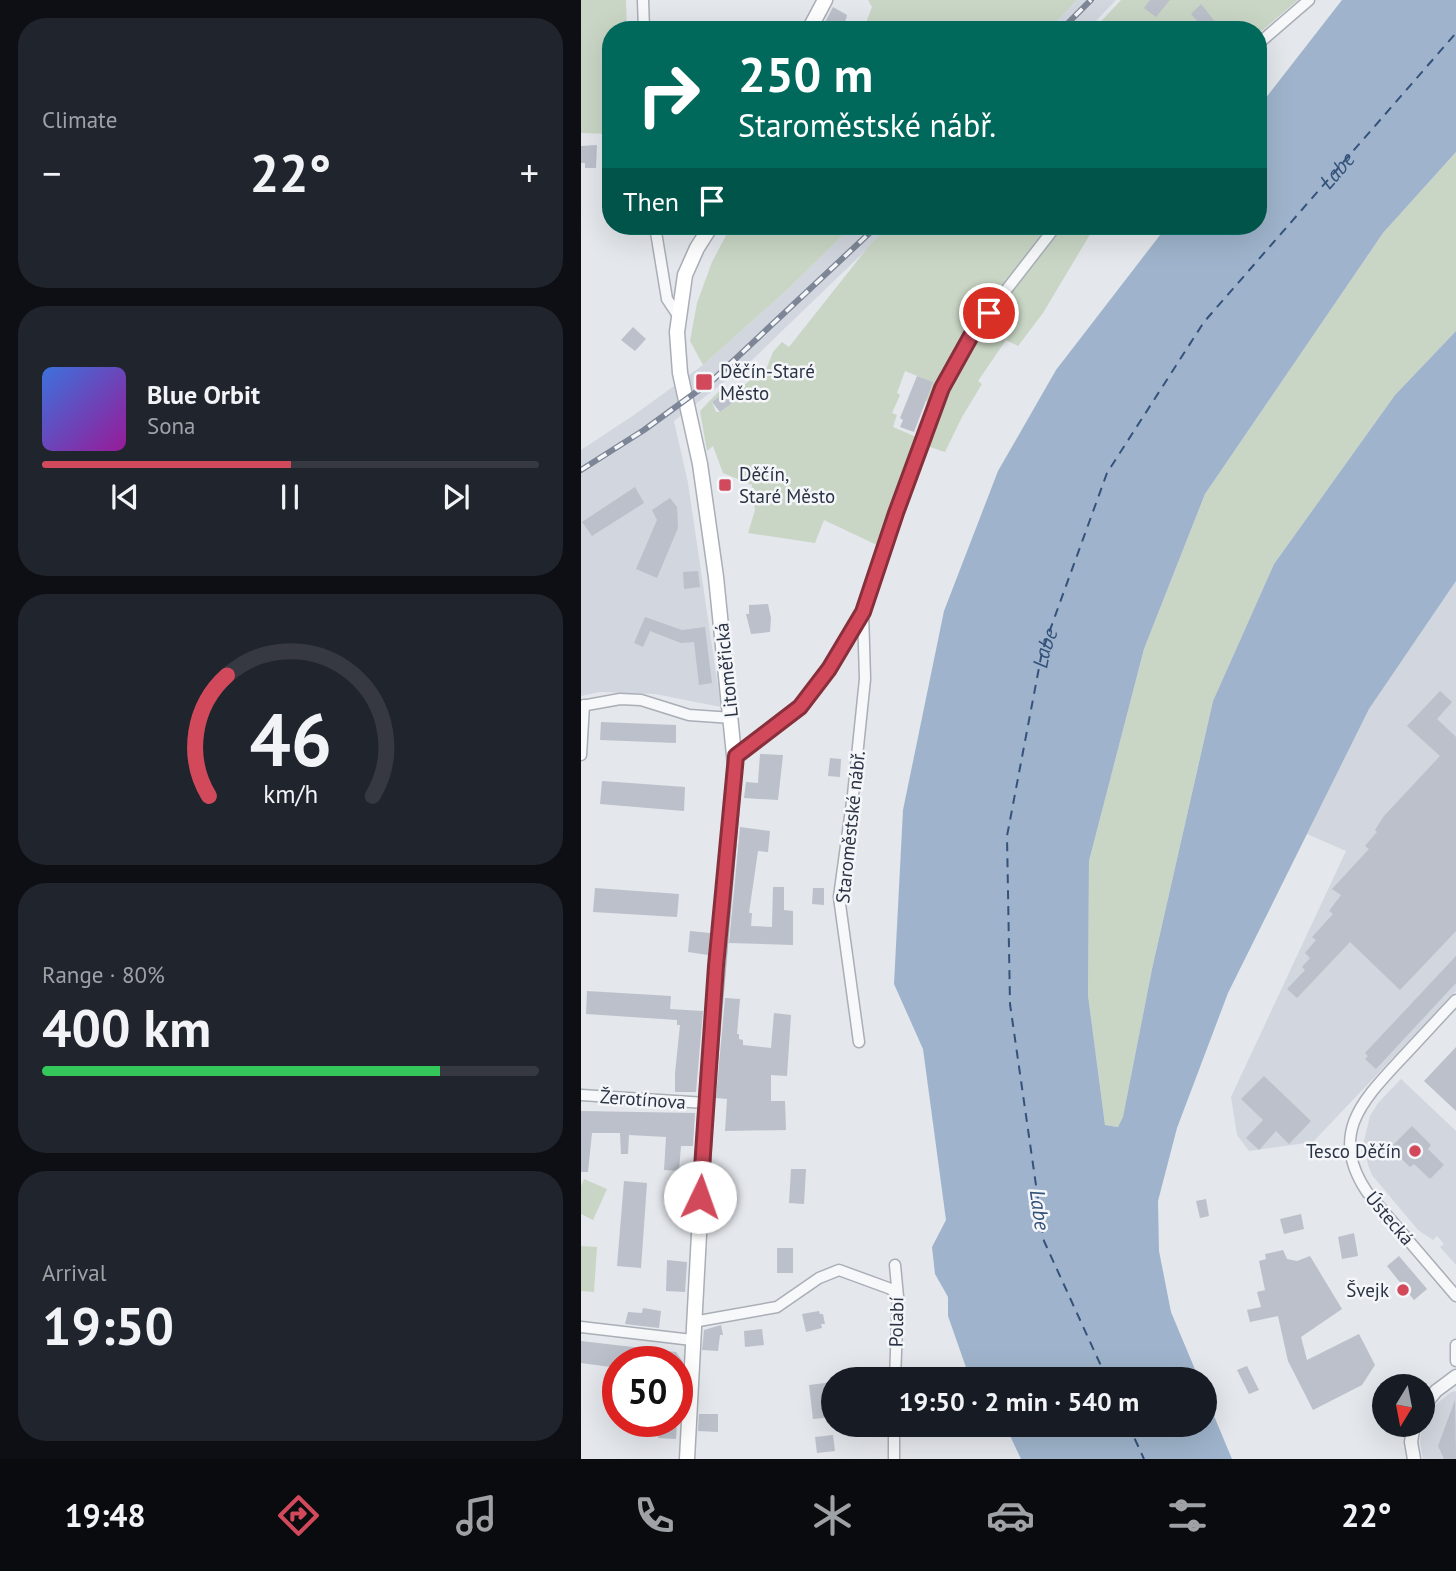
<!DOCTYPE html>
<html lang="en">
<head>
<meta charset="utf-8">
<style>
	:root { --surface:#171b24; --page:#20242c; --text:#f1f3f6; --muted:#9ea1a6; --line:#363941; --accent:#d1495b }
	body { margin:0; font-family:"PT Sans",sans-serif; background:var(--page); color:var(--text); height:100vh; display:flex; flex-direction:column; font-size:26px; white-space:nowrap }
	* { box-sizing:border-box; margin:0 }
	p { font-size:23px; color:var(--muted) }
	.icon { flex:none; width:38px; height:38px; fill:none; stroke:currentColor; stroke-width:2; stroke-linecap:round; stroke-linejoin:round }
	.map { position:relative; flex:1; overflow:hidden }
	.side { display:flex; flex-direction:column; gap:18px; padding:18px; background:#0d0f14; width:581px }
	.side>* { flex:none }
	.guide { position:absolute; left:21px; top:21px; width:665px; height:214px; border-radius:28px; box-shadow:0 7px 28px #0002; background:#00695c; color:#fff; overflow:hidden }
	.needle { width:46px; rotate:190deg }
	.tools { position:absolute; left:791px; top:1374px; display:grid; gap:14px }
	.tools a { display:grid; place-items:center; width:63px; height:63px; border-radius:50%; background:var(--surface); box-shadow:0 7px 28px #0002; font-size:35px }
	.speed { position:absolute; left:21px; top:1346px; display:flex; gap:14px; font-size:35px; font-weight:700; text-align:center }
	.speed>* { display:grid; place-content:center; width:91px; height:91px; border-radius:50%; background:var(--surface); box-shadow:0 7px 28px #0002; line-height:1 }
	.speed .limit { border:10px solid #d22; background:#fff; color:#111 }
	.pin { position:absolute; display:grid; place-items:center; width:60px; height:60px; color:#fff; margin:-30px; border:4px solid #fff; border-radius:50%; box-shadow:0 2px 7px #0007 }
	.me { position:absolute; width:77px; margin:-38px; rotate:3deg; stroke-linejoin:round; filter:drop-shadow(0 0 5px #0008) }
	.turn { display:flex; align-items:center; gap:24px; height:147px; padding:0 21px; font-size:32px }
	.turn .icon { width:91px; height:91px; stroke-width:2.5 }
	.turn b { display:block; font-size:49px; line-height:60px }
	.then { display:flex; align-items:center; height:66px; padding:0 21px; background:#0003; gap:14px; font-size:26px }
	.big { font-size:52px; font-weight:600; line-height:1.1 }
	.side .widget { flex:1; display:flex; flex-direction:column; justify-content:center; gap:10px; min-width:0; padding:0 24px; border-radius:28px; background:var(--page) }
	.side .dial { align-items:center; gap:0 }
	.dial svg { height:182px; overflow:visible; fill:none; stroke:var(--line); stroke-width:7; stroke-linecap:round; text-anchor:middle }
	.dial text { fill:var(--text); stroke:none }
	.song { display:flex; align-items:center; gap:21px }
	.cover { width:84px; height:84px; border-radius:10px; background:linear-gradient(135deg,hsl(220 70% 55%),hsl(300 70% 35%)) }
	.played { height:7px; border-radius:4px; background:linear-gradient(90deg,var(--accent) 50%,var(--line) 50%) }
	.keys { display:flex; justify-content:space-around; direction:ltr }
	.heat { display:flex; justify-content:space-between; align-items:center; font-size:38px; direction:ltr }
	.charge { height:10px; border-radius:5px; background:linear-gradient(90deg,#34c759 80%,var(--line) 0) }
	.trip { position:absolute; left:240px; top:1367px; width:396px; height:70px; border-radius:35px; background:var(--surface); box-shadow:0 7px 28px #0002; font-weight:600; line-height:70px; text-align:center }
	.dock { display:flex; height:112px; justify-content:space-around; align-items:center; background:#090b0e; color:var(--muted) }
	.dock .icon { width:49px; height:49px }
	.dock .current { color:var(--accent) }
	.dock b { font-size:32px; color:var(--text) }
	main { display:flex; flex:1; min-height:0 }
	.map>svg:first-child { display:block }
</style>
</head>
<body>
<main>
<section class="side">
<div class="widget"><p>Climate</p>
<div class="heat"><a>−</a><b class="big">22°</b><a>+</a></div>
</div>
<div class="widget">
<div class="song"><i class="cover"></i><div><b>Blue Orbit</b><p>Sona</p></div></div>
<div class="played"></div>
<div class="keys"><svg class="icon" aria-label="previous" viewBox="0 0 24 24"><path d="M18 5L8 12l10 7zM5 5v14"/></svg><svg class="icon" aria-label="pause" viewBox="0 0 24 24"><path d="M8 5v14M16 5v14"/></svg><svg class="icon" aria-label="next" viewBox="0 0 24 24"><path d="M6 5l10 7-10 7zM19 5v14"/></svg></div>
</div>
<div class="widget dial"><svg viewBox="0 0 100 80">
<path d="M14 69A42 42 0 1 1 86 69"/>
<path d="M14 69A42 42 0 0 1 22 16" stroke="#d1495b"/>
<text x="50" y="56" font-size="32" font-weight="700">46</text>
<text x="50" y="72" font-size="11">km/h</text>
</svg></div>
<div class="widget"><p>Range · 80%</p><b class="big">400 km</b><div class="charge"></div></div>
<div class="widget"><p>Arrival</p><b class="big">19:50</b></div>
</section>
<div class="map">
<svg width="875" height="1459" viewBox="0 0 875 1459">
	<rect width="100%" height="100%" fill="#e4e7ec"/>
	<g fill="#d2d6de">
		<path d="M496,0H535L506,30H467Z"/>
		<path d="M271,226H310L171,360L93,421L107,483L140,707L74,694L19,692L0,696V450L53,415L122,365L206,290Z"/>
		<path d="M875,581V991L732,1142L668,1151L656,1135L650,1097L765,851L726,834L788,709Z"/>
		<path d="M820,1079L875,1131V1265L859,1247L863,1244L856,1236L852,1240L837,1230L791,1175L787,1165L783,1141L789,1116L797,1103Z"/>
		<path d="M875,1391V1459H842L839,1442L842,1423L852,1407L870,1392Z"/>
	</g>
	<g fill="#c9d6c5">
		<path d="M0,0H45L46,30H30V134L0,133Z"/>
		<path d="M287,0H496L467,30H282L291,7Z"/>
		<path d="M540,0H717L677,34V30H512Z"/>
		<path d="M875,152V331L814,395L693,564L632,701L571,969L542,1118L538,1127L524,1125L507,995L508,861L563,649L624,494L802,233Z"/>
		<path d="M150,226H271L206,290L122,365L109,341L116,303L131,262Z"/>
		<path d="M308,226H470L378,341L380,344L354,404L344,401L351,382L324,371L316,393L319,395L311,413L316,415L312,427L340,439L298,546L243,520L234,543L167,533L174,510L171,485L142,473L132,446L126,451L119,411L143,386L146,390L131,402L135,412H139L154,401L150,395L176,375L181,380L192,352L201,342L208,347L288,246Z"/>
		<path d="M479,226H514L462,313L437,346L425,340L397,381L401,384L381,417L364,452L346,446L372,377L378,375L376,368L385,350Z"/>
		<path d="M3,1179L26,1189L12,1220L0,1214V1186Z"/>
		<path d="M0,1246L16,1247L13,1292L0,1291Z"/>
	</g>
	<g fill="#9fb4cc">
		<path d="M761,0H875V152L802,233L624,494L563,649L508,861L507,995L524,1125L537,1127L542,1117L571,969L632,701L693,564L814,395L875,331V581L788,709L647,993L596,1128L577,1201L578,1251L590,1312L618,1379H393L388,1376L367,1316V1297L354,1274L351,1247L365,1220L342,1049L313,984L322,810L363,611L417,471L475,370L586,226H677V108Z"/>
		<path d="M623,1392L651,1459H440L424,1425L623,1424Z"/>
	</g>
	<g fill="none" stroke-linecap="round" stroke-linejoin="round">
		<g stroke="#34527a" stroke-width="2" stroke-dasharray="9 7" stroke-linecap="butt">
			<path id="s1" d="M526,1379L463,1241L429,1004L426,836L461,652L526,473L623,322L875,33"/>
			<path d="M547,1424L563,1459"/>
		</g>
	</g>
	<g fill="#bbc0ca">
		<path d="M569,0H589L575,17L563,8Z"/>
		<path d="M620,4L635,23L628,30H624L610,14Z"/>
		<path d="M252,7L266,15L262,30H240Z"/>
		<path d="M16,145L15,168H4V163H0V146Z"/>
		<path d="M52,327L65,339L54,351L40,340Z"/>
		<path d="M336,376L352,382L333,432L319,427L322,420L319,418Z"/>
		<path d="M146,390L154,401L139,412L131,402Z"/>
		<path d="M54,487L63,503L11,536L1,522Z"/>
		<path d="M89,498L96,507L97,528L76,578L55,569L76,520L71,510Z"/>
		<path d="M117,571L119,587L103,589L102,572Z"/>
		<path d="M187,604L190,618L189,632L170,634L165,614H168V605Z"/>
		<path d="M64,617L101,630L124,627L131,683L118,685L113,642L100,643L69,631L62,647L53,643Z"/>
		<path d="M859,691L871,702L856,719L875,737V931L819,990L769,942L716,998L706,989L724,970L721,967L729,958L724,953L735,940L731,937L752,914L748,911L760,895L751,889L788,849L784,846L796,832L794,830L803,816L859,756L826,726Z"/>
		<path d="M20,722L95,725V743L19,740Z"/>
		<path d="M179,754L202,755L197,800L163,798L165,782L177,783Z"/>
		<path d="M249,758L260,759L259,777L247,776Z"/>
		<path d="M21,781L104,787L103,811L19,804Z"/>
		<path d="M159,827L189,831L187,852L177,851L168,913H171L170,926L191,927L192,887H203V910L212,911V945L148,943Z"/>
		<path d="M14,888L98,894L96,917L12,912Z"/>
		<path d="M232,888H243V905L231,904Z"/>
		<path d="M109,931L129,933L127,955L107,952Z"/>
		<path d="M875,956V983L795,1069L784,1059L787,1056L784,1053Z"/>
		<path d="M6,991L90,996L89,1009L122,1011L115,1092H94V1073L99,1025H96V1020L5,1014Z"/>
		<path d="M144,998L159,999L156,1034H158V1039L162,1040V1045L190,1048L193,1013L210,1015L206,1076L190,1075V1101H204L205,1130L144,1131L146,1099L135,1098Z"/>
		<path d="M875,1047V1111L843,1081Z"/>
		<path d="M683,1076L730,1121L708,1144L695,1131L678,1150L665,1138L682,1120L660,1099Z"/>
		<path d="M0,1111L114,1113L112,1146H100L98,1171L83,1170L85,1137L48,1135L47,1154H40L39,1133H11L7,1172H0Z"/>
		<path d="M831,1126L850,1145L847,1149L863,1165L849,1179L833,1164L829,1167L809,1148Z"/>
		<path d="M210,1169H225L223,1204L208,1203Z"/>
		<path d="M43,1181L66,1183L60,1268L36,1266Z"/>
		<path d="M625,1199L628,1216L619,1218L615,1201Z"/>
		<path d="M720,1214L723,1229L703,1234L699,1219Z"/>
		<path d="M773,1233L777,1256L761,1259L757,1237Z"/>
		<rect x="196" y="1248" width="16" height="25"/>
		<path d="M702,1250L706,1259L716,1261L729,1256L761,1309L720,1337L726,1360L778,1334L794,1365L781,1385L732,1410L707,1361L697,1316L669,1322L666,1310L680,1307L676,1292L684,1290L678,1261L685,1259L684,1254Z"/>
		<path d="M818,1256L846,1289L833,1300L806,1266Z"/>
		<path d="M86,1260L106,1262L104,1292L85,1291Z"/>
		<path d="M62,1308L80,1311L78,1328L44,1324L47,1312L61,1313Z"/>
		<path d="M238,1311L239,1314H242L244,1324H240L241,1328L225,1332L221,1314Z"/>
		<path d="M140,1325L142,1335H139L137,1351L121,1350L123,1330Z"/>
		<path d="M181,1329L183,1345L164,1347L163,1331Z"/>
		<path d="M0,1341L95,1352L102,1362H37V1368L0,1363Z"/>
		<path d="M666,1366L678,1390L668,1394L656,1370Z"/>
		<path d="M252,1382V1417L232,1419L228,1385Z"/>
		<path d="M874,1400L875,1459H863L857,1446Z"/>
		<path d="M118,1414H137V1432L117,1431Z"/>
		<path d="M78,1421H96L95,1439L77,1438Z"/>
		<path d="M252,1435L254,1451L236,1453L234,1437Z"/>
	</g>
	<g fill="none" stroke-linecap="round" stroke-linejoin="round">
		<defs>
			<g id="minor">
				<path d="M62,0L63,30"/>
				<path d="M677,44L728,0"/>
				<path d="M74,226L86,299L96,314"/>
				<path d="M0,706L39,699L60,700L108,715L151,718"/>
				<path d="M0,755L3,705"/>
				<path d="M155,756L219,707L248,669L282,612L315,514L361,388L391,334L475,226"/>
				<path d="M875,1000C856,1020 838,1040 819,1060C780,1102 748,1135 786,1192L875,1296"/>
				<path d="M278,1042L258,897L272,795L284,679L282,612"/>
				<path d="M0,1095L125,1103"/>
				<path d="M314,1265L317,1297L314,1379"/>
				<path d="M112,1322L196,1307L238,1278L258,1270L310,1289L317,1297"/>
				<path d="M0,1327L111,1340"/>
				<path d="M875,1345V1361"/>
				<path d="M313,1459V1424"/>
			</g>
			<g id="tertiary">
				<path d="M842,1407L855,1391L875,1376"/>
				<path d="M833,1459L830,1442L833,1424"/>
			</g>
			<g id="secondary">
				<path d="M228,30L244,0"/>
				<path d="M106,1459L125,1103L154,765L135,577L119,464L99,373L96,332L104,275L116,248L130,226"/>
			</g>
		</defs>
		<use href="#minor" stroke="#a9aeb7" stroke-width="13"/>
		<use href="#tertiary" stroke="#a9aeb7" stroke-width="15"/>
		<use href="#secondary" stroke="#a9aeb7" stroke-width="17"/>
		<use href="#minor" stroke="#f7f8fa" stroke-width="10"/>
		<use href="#tertiary" stroke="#f7f8fa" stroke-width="12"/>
		<use href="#secondary" stroke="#fff" stroke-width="14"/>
		<defs>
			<g id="rail">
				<path d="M480,30L510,0"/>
				<path d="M0,470L63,430L133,379L296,226"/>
			</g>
		</defs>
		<use href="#rail" stroke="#7d8696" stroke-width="6"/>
		<use href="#rail" stroke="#f4f6f9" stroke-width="3.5" stroke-dasharray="10" stroke-linecap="butt"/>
	</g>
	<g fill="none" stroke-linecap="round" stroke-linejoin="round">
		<defs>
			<path id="route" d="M119,1197L135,966L155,756L219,707L248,669L282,612L315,513L361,388L391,334L408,313"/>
		</defs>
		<use href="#route" stroke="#882f3b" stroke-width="18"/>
		<use href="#route" stroke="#d1495b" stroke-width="12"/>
	</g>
	<g fill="#d1495b" stroke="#f4f6f9" stroke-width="2.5">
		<rect x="114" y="373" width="18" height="18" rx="3.5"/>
		<rect x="137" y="478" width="14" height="14" rx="3.5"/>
		<circle cx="834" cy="1151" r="7"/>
		<circle cx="822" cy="1290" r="7"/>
	</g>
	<g text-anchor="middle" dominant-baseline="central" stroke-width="5" stroke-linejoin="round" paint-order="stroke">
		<g font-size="19" fill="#2b3445" stroke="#f4f6f9" text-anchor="start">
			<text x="139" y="371">Děčín-Staré<tspan x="139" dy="22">Město</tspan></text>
			<text x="158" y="474">Děčín,<tspan x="158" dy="22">Staré Město</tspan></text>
			<text x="820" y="1151" text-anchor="end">Tesco Děčín</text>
			<text x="808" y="1290" text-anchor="end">Švejk</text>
		</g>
		<g font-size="19" fill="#2b3445" stroke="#f4f6f9">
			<text transform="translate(145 670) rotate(-96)">Litoměřická</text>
			<text transform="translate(269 827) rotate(-84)">Staroměstské nábř.</text>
			<text transform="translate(62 1099) rotate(4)">Žerotínova</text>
			<text transform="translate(809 1218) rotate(50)">Ústecká</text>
			<text transform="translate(315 1322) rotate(-89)">Polabí</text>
		</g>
		<g font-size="21" font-style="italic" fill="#34527a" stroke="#f4f6f9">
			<text stroke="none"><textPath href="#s1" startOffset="1318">Labe</textPath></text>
			<text stroke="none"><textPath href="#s1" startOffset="751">Labe</textPath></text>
			<text transform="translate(459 1210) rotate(82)">Labe</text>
		</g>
	</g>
</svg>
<div class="tools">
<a><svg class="needle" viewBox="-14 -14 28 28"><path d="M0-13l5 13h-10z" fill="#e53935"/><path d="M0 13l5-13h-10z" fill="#9ea1a6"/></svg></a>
</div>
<div class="speed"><div class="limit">50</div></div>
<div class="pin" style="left:408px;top:313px;background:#d93025"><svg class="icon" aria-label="arrive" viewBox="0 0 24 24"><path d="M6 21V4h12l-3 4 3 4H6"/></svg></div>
<svg class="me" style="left:119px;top:1197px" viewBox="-20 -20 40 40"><circle r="19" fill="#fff"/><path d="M0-13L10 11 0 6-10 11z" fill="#d1495b"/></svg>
<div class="trip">19:50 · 2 min · 540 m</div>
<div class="guide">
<div class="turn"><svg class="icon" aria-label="right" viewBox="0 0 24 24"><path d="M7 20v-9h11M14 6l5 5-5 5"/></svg><div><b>250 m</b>Staroměstské nábř.</div></div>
<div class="then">Then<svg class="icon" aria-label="arrive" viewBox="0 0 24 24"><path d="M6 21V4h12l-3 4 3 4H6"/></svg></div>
</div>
</div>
</main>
<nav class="dock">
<b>19:48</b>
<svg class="icon current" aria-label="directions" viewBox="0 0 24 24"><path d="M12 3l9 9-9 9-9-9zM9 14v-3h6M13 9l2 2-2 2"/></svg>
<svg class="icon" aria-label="music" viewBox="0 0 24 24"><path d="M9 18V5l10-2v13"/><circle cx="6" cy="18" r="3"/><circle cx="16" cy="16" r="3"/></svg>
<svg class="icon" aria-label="phone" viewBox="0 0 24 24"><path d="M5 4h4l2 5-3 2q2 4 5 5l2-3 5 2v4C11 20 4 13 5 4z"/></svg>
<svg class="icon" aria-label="climate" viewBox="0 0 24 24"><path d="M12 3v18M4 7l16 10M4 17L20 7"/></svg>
<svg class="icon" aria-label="car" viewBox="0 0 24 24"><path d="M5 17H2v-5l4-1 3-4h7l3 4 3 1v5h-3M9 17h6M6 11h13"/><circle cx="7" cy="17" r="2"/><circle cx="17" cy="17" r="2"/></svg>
<svg class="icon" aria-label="filters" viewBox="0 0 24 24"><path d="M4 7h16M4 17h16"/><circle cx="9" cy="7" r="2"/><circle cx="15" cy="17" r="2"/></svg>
<b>22°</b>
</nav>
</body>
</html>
